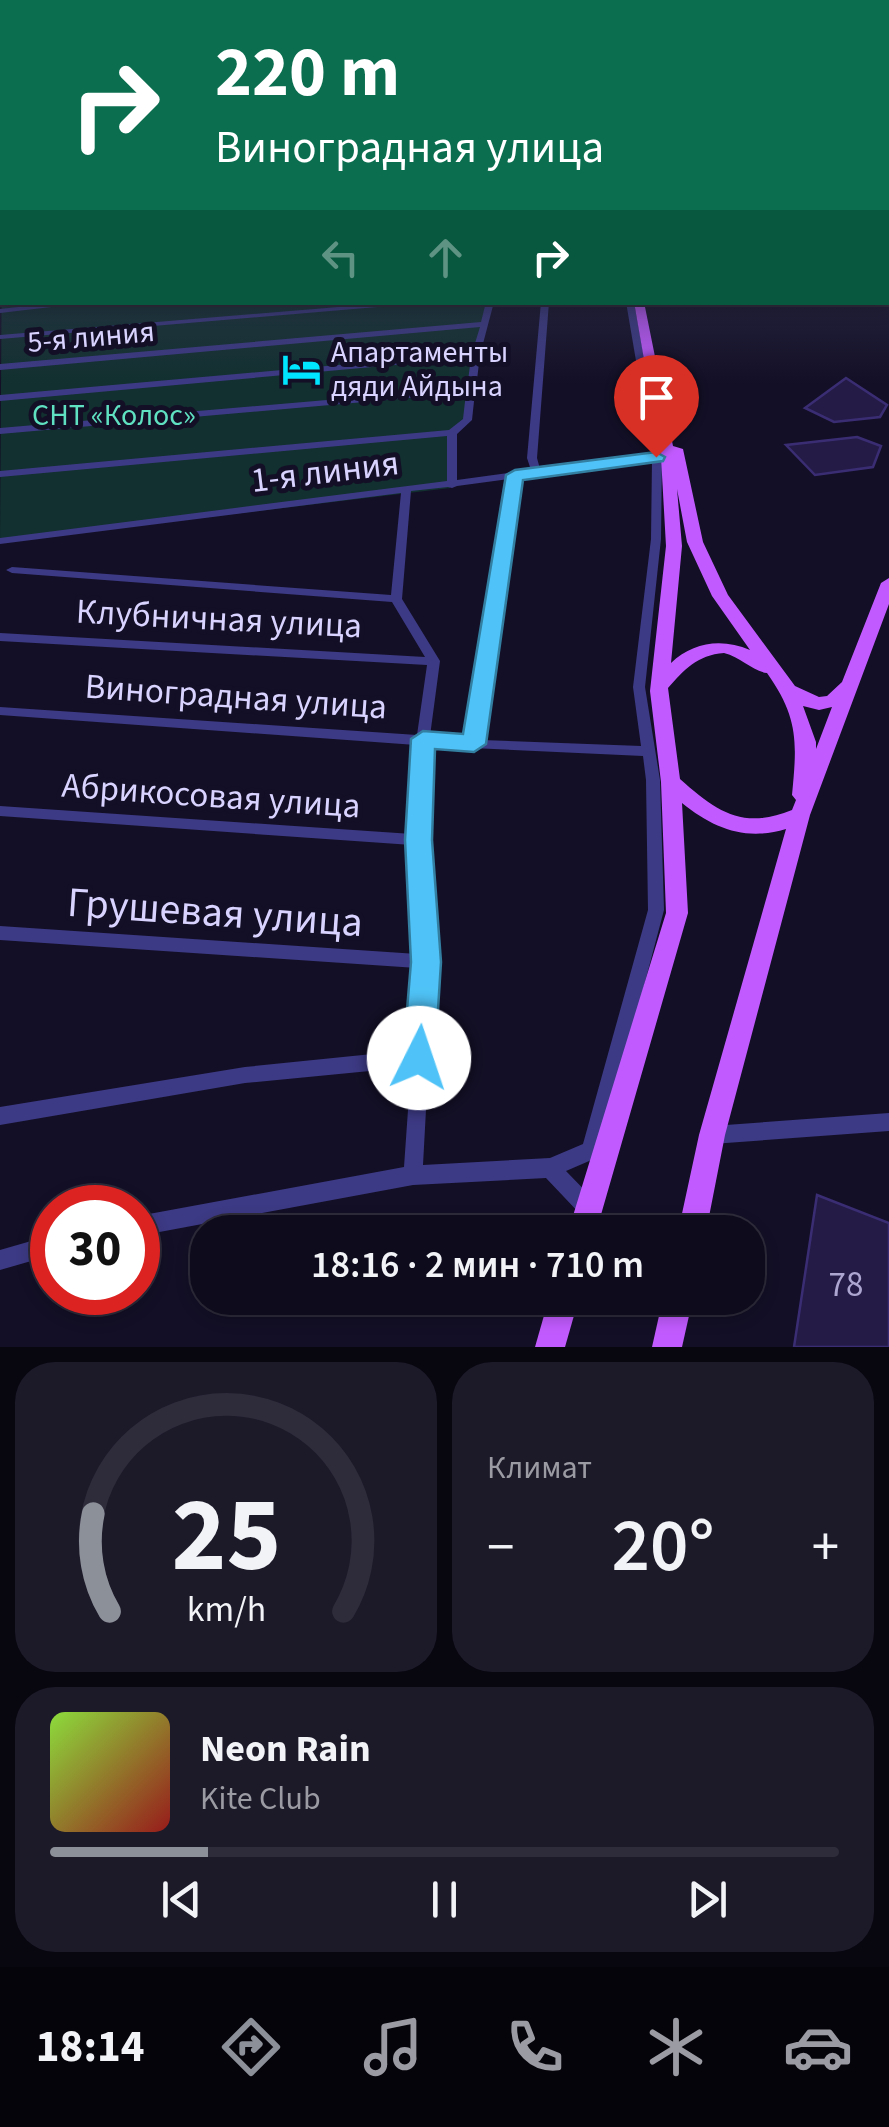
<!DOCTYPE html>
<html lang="ru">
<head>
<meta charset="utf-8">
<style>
	:root { --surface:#0e0b1c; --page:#1c1929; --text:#f1f3f6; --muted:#9b9ba3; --line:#2e2b3b; --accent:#8c9099 }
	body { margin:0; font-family:"Source Sans 3",sans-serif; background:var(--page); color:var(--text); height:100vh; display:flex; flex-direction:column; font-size:38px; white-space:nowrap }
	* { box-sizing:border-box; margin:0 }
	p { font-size:32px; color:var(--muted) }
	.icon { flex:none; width:55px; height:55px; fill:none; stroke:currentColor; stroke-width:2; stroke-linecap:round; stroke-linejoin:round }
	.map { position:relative; height:1347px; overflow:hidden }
	.side { display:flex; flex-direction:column; gap:15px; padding:15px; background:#08060f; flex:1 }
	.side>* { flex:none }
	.top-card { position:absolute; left:0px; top:0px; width:890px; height:305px; box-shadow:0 5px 15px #0003,0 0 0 2px var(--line); background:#0b6e4f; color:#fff; overflow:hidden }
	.speed { position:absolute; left:30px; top:1185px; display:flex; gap:20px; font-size:50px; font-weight:700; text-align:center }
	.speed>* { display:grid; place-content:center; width:130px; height:130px; border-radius:50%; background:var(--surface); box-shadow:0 5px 15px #0003,0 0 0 2px var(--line); line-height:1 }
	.speed .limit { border:15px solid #d22; background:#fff; color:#111 }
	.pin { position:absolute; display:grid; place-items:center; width:85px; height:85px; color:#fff; margin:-102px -42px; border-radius:50% 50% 50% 0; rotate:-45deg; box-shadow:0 0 10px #0007 }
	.pin .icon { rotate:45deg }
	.me { position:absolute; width:110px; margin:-55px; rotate:4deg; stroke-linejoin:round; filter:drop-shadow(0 0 8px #0008) }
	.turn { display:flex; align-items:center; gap:35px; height:210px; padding:0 50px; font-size:45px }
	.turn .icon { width:130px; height:130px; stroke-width:2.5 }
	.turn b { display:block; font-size:70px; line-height:85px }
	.lanes { display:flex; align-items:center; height:95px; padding:0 50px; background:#0003; justify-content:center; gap:50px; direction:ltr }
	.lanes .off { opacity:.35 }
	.big { font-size:75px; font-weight:600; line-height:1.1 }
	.side .tile { flex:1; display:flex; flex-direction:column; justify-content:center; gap:15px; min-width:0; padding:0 35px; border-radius:40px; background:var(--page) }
	.side .dial { align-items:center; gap:0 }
	.dial svg { height:260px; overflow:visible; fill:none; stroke:var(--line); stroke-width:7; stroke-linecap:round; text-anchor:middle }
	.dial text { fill:var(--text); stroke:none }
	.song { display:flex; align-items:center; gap:30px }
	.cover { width:120px; height:120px; border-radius:15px; background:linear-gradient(135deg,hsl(90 70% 55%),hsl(0 70% 35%)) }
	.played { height:10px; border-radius:5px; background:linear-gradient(90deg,var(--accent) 20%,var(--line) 20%) }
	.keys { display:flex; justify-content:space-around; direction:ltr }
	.heat { display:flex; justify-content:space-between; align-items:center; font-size:55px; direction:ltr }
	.side .tiles { flex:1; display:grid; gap:15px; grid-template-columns:1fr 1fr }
	.tile:last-child { grid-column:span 2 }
	.trip { position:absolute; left:190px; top:1215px; width:575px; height:100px; border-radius:40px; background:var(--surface); box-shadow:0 5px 15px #0003,0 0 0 2px var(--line); font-weight:600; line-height:100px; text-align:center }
	.menu { display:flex; height:160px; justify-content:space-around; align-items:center; background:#06040b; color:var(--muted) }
	.menu .icon { width:70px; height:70px }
	.menu .selected { color:var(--accent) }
	.menu b { font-size:45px; color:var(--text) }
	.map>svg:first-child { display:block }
</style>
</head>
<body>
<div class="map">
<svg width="889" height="1347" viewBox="0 0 889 1347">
	<rect width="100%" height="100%" fill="#130f26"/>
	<path fill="#12302f" d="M2,234V302L488,303L465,418L451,430L450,488L0,542Z"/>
	<g fill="#241b47" stroke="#3b2d73" stroke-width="2.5">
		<path d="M846,378L887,405L880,417L834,422L805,408Z"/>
		<path d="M857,437L881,446L873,467L815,475L786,445Z"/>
		<path d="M817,1195L889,1223V1347H794Z"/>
	</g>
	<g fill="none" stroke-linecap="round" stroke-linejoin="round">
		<g fill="#3d3a85" fill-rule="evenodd">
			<rect x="0" y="273" width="2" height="4"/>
			<rect x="0" y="290" width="2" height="4"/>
			<path d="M63,302H94L0,313V309Z"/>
			<path d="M399,302H436L0,339V335Z"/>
			<path d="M486,302H494L480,355L476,388L478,390L475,392L472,420L457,434V480L531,470L527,458L541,302H549L537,458L540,469L652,455L626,302H634L662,457L661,539L645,687L660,780L664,910L603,1141L605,1148L603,1155L566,1171L596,1202L599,1209L596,1216L589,1219L582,1216L546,1178L413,1185L138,1236V1216L404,1167L411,1067L245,1083L0,1125V1107L245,1067L412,1050L417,968L0,940V926L417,954L412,845L0,816V806L412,834L416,745L0,715V707L417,735L427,665L0,641V633L425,657L392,602L12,573L6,570L12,567L391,595L401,493L0,544V538L447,481V436L0,477V471L449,430L463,419L466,393L0,434V428L467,388L471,358L0,401V395L472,353L480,327L0,370V364L481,322ZM652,460L651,539L633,687L641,746L481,740L520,478ZM509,479L468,739L430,736L440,661L402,599L411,491L448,487L452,488L457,486ZM429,746L643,756L646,780L648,910L583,1144L550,1158L423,1165L434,962L426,840Z"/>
			<path d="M889,1113V1131L712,1144L705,1141L703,1135L705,1129L712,1126Z"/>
			<path d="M52,1235V1255L0,1270V1250Z"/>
		</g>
		<g fill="#c25bff" fill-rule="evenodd">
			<rect x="888" y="251" width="1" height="6"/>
			<path d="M634,302H644L673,446L683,449L703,542L728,595L795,686L819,697L827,696L842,682L881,583L889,578V604L810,815L725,1135L706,1232H678L699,1135L786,829C746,841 714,829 682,803L688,913L596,1232H568L666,913L661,782L650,691L666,546L661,457ZM677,489L687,542L712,596L750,650C722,638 693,642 671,663L682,546ZM724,653C741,657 752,671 767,673C799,718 797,743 792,795L796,800L792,810C743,830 717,812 680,779L668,688C684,670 697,655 724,653ZM803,706L819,710L832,707L816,749V742Z"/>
			<path d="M549,1298H579L565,1347H535Z"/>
			<path d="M663,1298H693L682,1347H652Z"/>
		</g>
	</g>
	<linearGradient id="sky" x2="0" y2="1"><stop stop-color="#0a0815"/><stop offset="0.51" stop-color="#333752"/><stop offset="1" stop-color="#333752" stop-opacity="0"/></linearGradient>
	<rect width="889" height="384" fill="url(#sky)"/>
	<path fill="#4fc3f7" stroke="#337fa1" stroke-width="2.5" d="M656,452L665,457L663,461L523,480L486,744L474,752L435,749L432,840L441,962L435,1058L431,1069L419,1073L408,1069L403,1058L411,962L405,840L411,739L423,731L463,734L506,475L515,470Z"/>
	<defs>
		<symbol id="hotel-bare" viewBox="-9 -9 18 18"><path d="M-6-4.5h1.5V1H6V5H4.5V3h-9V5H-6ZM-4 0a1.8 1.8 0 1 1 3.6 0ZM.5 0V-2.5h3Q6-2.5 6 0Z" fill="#00e5ff" stroke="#130f26" stroke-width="2.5" paint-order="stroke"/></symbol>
	</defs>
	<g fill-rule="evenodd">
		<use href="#hotel-bare" x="274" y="342" width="55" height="55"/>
	</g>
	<g text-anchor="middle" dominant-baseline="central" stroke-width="10" stroke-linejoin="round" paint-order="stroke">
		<g font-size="30" fill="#d9d4ff" stroke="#130f26">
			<text transform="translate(91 337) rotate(-5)">5-я линия</text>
		</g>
		<g font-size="30" fill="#d9d4ff" stroke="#130f26" text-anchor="start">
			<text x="331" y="352">Апартаменты<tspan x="331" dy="34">дяди Айдына</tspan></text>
		</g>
		<g font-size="30" fill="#5fe0c0" stroke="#130f26">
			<text x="114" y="415">СНТ «Колос»</text>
		</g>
		<g font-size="35" fill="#d9d4ff" stroke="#130f26">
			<text transform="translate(325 472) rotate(-7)">1-я линия</text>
			<text transform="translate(219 619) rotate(3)">Клубничная улица</text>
			<text transform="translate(236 697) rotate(4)">Виноградная улица</text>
			<text transform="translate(211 796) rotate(4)">Абрикосовая улица</text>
		</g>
		<g font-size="35" fill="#aca6d1">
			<text x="846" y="1285">78</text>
		</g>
		<g font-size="42" fill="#d9d4ff" stroke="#130f26">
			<text transform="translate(215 913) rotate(4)">Грушевая улица</text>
		</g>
	</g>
</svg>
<div class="speed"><div class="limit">30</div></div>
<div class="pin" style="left:656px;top:457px;background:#d93025"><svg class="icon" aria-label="arrive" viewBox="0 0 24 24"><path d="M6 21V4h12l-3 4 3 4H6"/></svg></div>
<svg class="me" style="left:419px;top:1058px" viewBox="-20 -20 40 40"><circle r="19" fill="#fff"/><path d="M0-13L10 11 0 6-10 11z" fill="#4fc3f7"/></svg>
<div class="trip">18:16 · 2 мин · 710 m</div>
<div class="top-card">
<div class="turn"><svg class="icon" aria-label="right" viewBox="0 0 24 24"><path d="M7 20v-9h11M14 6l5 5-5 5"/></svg><div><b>220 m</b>Виноградная улица</div></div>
<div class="lanes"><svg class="icon off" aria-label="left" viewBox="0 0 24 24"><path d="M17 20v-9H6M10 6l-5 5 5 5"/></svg><svg class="icon off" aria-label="ahead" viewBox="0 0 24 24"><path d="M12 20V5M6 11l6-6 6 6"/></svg><svg class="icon" aria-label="right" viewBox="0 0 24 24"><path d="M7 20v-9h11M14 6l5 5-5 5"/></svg></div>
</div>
</div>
<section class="side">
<div class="tiles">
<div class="tile dial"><svg viewBox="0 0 100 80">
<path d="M14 69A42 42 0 1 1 86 69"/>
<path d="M14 69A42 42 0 0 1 9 39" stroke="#8c9099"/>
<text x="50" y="56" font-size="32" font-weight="700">25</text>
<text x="50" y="72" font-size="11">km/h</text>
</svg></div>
<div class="tile"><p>Климат</p>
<div class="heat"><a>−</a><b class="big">20°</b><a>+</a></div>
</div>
<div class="tile">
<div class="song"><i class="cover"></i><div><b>Neon Rain</b><p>Kite Club</p></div></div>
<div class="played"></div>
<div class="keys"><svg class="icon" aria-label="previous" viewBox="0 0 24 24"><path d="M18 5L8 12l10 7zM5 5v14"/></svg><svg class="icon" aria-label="pause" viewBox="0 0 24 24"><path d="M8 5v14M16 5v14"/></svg><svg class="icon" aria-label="next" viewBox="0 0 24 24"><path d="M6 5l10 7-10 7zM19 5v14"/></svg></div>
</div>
</div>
</section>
<nav class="menu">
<b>18:14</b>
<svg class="icon selected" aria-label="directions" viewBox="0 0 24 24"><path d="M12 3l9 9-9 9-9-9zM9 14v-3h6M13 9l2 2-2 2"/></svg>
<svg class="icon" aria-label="music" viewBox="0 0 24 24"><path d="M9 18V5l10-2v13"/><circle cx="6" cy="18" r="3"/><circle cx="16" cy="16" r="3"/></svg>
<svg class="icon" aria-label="phone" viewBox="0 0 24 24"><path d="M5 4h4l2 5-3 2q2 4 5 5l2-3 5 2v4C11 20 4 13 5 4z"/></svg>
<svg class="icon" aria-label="climate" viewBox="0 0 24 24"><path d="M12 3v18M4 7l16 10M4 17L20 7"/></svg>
<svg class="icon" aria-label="car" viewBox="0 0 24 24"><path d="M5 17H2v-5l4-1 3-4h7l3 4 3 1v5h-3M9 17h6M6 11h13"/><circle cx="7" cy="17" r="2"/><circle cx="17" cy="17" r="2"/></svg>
</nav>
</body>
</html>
